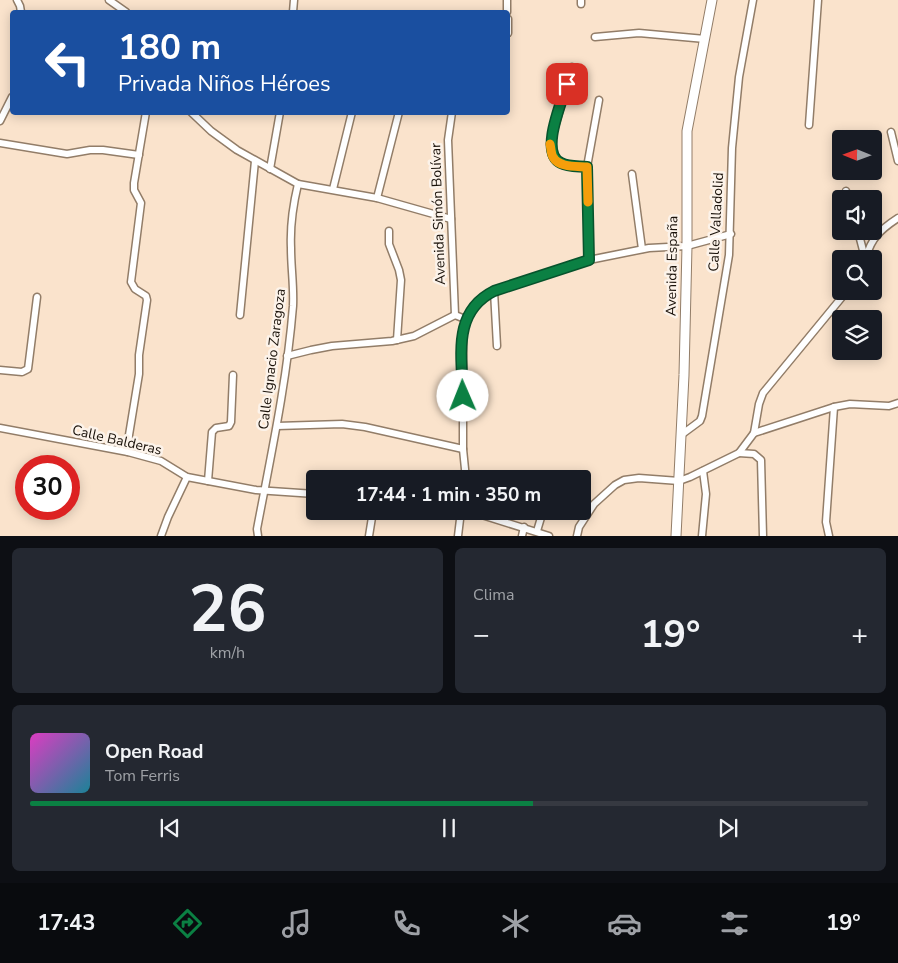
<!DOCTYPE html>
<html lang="es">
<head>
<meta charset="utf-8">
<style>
	:root { --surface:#171b24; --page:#242831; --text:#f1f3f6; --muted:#9ea1a6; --line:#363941; --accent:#0b8043 }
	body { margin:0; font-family:"Nunito Sans",sans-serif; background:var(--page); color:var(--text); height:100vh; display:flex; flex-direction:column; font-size:19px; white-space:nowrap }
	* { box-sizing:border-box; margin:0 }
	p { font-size:16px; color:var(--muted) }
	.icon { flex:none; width:28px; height:28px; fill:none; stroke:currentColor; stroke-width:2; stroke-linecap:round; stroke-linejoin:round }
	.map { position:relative; height:536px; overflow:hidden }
	.sheet { display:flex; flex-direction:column; gap:12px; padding:12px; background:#0d0f14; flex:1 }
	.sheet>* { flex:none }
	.top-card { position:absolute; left:10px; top:10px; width:500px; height:105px; border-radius:5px; box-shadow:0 2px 12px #0003; background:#1a4fa0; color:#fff; overflow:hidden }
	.needle { width:32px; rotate:271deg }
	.controls { position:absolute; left:832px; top:130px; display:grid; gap:10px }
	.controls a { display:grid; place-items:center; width:50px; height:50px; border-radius:5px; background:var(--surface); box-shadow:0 2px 12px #0003; font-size:25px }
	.speed { position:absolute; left:15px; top:455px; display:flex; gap:10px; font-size:25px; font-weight:700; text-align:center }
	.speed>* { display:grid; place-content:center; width:65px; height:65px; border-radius:50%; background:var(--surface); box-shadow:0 2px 12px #0003; line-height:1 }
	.speed .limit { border:8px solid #d22; background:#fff; color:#111 }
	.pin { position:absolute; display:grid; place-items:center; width:42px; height:42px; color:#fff; margin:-21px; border-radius:10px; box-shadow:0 2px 8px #0006 }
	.me { position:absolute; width:55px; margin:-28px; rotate:359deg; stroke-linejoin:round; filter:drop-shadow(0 0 4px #0008) }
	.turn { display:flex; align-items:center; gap:18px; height:105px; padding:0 25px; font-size:22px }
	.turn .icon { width:65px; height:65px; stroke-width:2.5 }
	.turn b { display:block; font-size:35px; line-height:42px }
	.big { font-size:38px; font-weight:700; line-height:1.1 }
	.sheet .widget { flex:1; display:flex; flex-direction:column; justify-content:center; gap:8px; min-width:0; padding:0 18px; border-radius:8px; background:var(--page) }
	.sheet .dial { align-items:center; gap:0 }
	.dial b { font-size:65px; line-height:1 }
	.song { display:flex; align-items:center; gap:15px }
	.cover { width:60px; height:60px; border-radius:8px; background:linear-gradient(135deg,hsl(310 70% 55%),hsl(190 70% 35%)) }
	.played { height:5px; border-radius:2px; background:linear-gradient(90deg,var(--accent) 60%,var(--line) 60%) }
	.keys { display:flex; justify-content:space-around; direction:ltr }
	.heat { display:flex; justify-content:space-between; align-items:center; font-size:28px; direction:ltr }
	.sheet .tiles { flex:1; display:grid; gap:12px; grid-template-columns:1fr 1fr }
	.widget:last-child { grid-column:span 2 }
	.trip { position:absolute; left:306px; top:470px; width:285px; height:50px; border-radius:5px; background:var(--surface); box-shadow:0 2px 12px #0003; font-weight:700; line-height:50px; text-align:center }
	.tabs { display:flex; height:80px; justify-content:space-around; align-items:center; background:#090b0e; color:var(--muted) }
	.tabs .icon { width:35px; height:35px }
	.tabs .selected { color:var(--accent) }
	.tabs b { font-size:22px; color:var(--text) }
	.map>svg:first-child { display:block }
</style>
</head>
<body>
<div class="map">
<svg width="898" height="536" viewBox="0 0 898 536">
	<rect width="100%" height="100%" fill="#fae3cc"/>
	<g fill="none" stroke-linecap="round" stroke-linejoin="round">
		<defs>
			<g id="minor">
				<path d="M17,0L20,6L21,12"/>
				<path d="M109,0L126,12"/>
				<path d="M507,0V12"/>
				<path d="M581,4V0"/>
				<path d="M293,12L294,0"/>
				<path d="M508,19V33"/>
				<path d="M595,37L639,33L705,39"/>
				<path d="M572,67L550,144C551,148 551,154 553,157C559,168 577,166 587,167"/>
				<path d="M191,112L211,131L237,150L298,184L377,198L451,219"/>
				<path d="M452,112L448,140L455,315"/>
				<path d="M0,121L12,97"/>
				<path d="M809,125L818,0"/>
				<path d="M891,132L898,161"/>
				<path d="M0,143L67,154L90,150H103L139,155"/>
				<path d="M270,169L280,112"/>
				<path d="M632,174L642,249"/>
				<path d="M333,189L352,112"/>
				<path d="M846,191L848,199"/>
				<path d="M377,198L399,112"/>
				<path d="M389,231V244L399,270L401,280L397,340"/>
				<path d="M858,231L865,258"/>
				<path d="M866,259C870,239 881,229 898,218"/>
				<path d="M589,260L587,167L599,100"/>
				<path d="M494,291L497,346"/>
				<path d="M240,315L255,161"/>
				<path d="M287,356L311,350L332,346L392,341L414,336L455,315L465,319"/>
				<path d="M0,370L22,372L28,369L37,297"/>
				<path d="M277,426L342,424L365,427L463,449"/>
				<path d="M0,428L128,452L161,461L187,477L256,490L315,494"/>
				<path d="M754,433L759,404L763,393L847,291"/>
				<path d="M681,435L700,421L702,416L729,255L732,148L739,77L753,0"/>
				<path d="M128,452L129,435L139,374V355L147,300L146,296L135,289L131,282L141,203L134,190V183L146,112"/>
				<path d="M739,453L754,454L761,460L763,536"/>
				<path d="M466,479L463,449V331C467,313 477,299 494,291L589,260L649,248L687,246L731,234"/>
				<path d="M208,481L212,432L216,428L229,426L231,422L233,375"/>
				<path d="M469,511L549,536"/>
				<path d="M537,531L543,511"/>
				<path d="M161,536L168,517L187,477"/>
				<path d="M258,536L257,529C271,455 287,381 293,306C294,286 291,268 291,248C290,227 293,205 298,184"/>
				<path d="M369,536L373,511"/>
				<path d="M458,536L461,511"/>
				<path d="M522,536L524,527"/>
				<path d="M577,536L579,527L594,504L615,485L624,480L639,478L679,481L690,477L739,453L754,433L834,407L850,404L889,406L898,403"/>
				<path d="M702,536L706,494L703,471"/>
				<path d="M829,536L826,522L834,407"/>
			</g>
			<path id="tertiary" d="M676,536L684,375L687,246V131L712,0"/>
		</defs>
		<use href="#minor" stroke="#927d68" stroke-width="9"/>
		<use href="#tertiary" stroke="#927d68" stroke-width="11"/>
		<use href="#minor" stroke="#fff" stroke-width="6"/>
		<use href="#tertiary" stroke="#fff" stroke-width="9"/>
	</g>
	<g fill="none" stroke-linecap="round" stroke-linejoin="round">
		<defs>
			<path id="route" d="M463,396C462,356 452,312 494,291L589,260L587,167C579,166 568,167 561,163C539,153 562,102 567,84"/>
		</defs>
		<use href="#route" stroke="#07532c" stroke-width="12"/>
		<use href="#route" stroke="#0b8043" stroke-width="9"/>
		<path stroke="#f59e0b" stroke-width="9" d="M550,144C551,148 551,154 553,157C559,168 577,166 587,167L588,202"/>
	</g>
	<g text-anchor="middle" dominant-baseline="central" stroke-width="5" stroke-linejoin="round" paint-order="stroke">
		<g font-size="14" fill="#191109" stroke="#fcf3ea">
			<text transform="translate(438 214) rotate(-92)">Avenida Simón Bolívar</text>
			<text transform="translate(716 222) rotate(-87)">Calle Valladolid</text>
			<text transform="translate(672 266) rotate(-89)">Avenida España</text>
			<text transform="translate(272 359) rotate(-83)">Calle Ignacio Zaragoza</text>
			<text transform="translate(117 440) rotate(13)">Calle Balderas</text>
		</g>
	</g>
</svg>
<div class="controls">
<a><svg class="needle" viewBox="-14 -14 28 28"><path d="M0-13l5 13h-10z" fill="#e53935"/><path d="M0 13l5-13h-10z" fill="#9ea1a6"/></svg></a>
<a><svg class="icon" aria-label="sound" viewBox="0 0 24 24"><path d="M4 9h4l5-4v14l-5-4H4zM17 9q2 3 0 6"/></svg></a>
<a><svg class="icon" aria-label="search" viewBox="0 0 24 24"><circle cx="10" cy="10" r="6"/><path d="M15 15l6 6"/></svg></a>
<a><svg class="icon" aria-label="layers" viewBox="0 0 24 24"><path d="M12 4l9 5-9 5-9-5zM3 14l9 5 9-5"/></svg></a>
</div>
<div class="speed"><div class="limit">30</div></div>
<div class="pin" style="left:567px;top:84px;background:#d93025"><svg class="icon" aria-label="arrive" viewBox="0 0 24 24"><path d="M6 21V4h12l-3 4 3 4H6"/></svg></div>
<svg class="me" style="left:463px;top:396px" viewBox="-20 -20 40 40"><circle r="19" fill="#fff"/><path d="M0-13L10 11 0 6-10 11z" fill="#0b8043"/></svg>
<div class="trip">17:44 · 1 min · 350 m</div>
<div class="top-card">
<div class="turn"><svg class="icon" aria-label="left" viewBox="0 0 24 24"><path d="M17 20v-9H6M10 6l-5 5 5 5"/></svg><div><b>180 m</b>Privada Niños Héroes</div></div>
</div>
</div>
<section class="sheet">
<div class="tiles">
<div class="widget dial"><b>26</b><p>km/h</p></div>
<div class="widget"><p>Clima</p>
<div class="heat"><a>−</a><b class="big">19°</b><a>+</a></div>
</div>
<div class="widget">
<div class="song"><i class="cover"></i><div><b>Open Road</b><p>Tom Ferris</p></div></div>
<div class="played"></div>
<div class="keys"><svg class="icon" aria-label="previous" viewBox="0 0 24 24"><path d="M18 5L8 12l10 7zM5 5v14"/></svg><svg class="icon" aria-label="pause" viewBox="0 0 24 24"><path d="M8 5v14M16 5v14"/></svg><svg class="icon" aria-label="next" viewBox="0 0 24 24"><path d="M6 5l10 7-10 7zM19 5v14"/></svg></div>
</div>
</div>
</section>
<nav class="tabs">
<b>17:43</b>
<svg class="icon selected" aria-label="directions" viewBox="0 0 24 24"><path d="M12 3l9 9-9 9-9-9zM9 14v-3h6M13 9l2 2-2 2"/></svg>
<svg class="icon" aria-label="music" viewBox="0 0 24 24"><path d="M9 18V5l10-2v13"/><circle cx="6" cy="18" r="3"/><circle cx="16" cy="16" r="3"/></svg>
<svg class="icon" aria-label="phone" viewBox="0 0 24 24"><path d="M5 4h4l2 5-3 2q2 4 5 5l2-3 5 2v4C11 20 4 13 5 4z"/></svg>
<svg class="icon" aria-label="climate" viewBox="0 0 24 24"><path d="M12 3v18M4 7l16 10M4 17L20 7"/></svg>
<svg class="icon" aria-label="car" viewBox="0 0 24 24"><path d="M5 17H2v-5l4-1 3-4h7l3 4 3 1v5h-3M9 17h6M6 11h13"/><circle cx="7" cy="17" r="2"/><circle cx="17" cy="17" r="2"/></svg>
<svg class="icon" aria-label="filters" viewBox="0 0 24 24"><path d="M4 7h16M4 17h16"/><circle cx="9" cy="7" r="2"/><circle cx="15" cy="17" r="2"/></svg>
<b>19°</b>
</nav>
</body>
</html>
